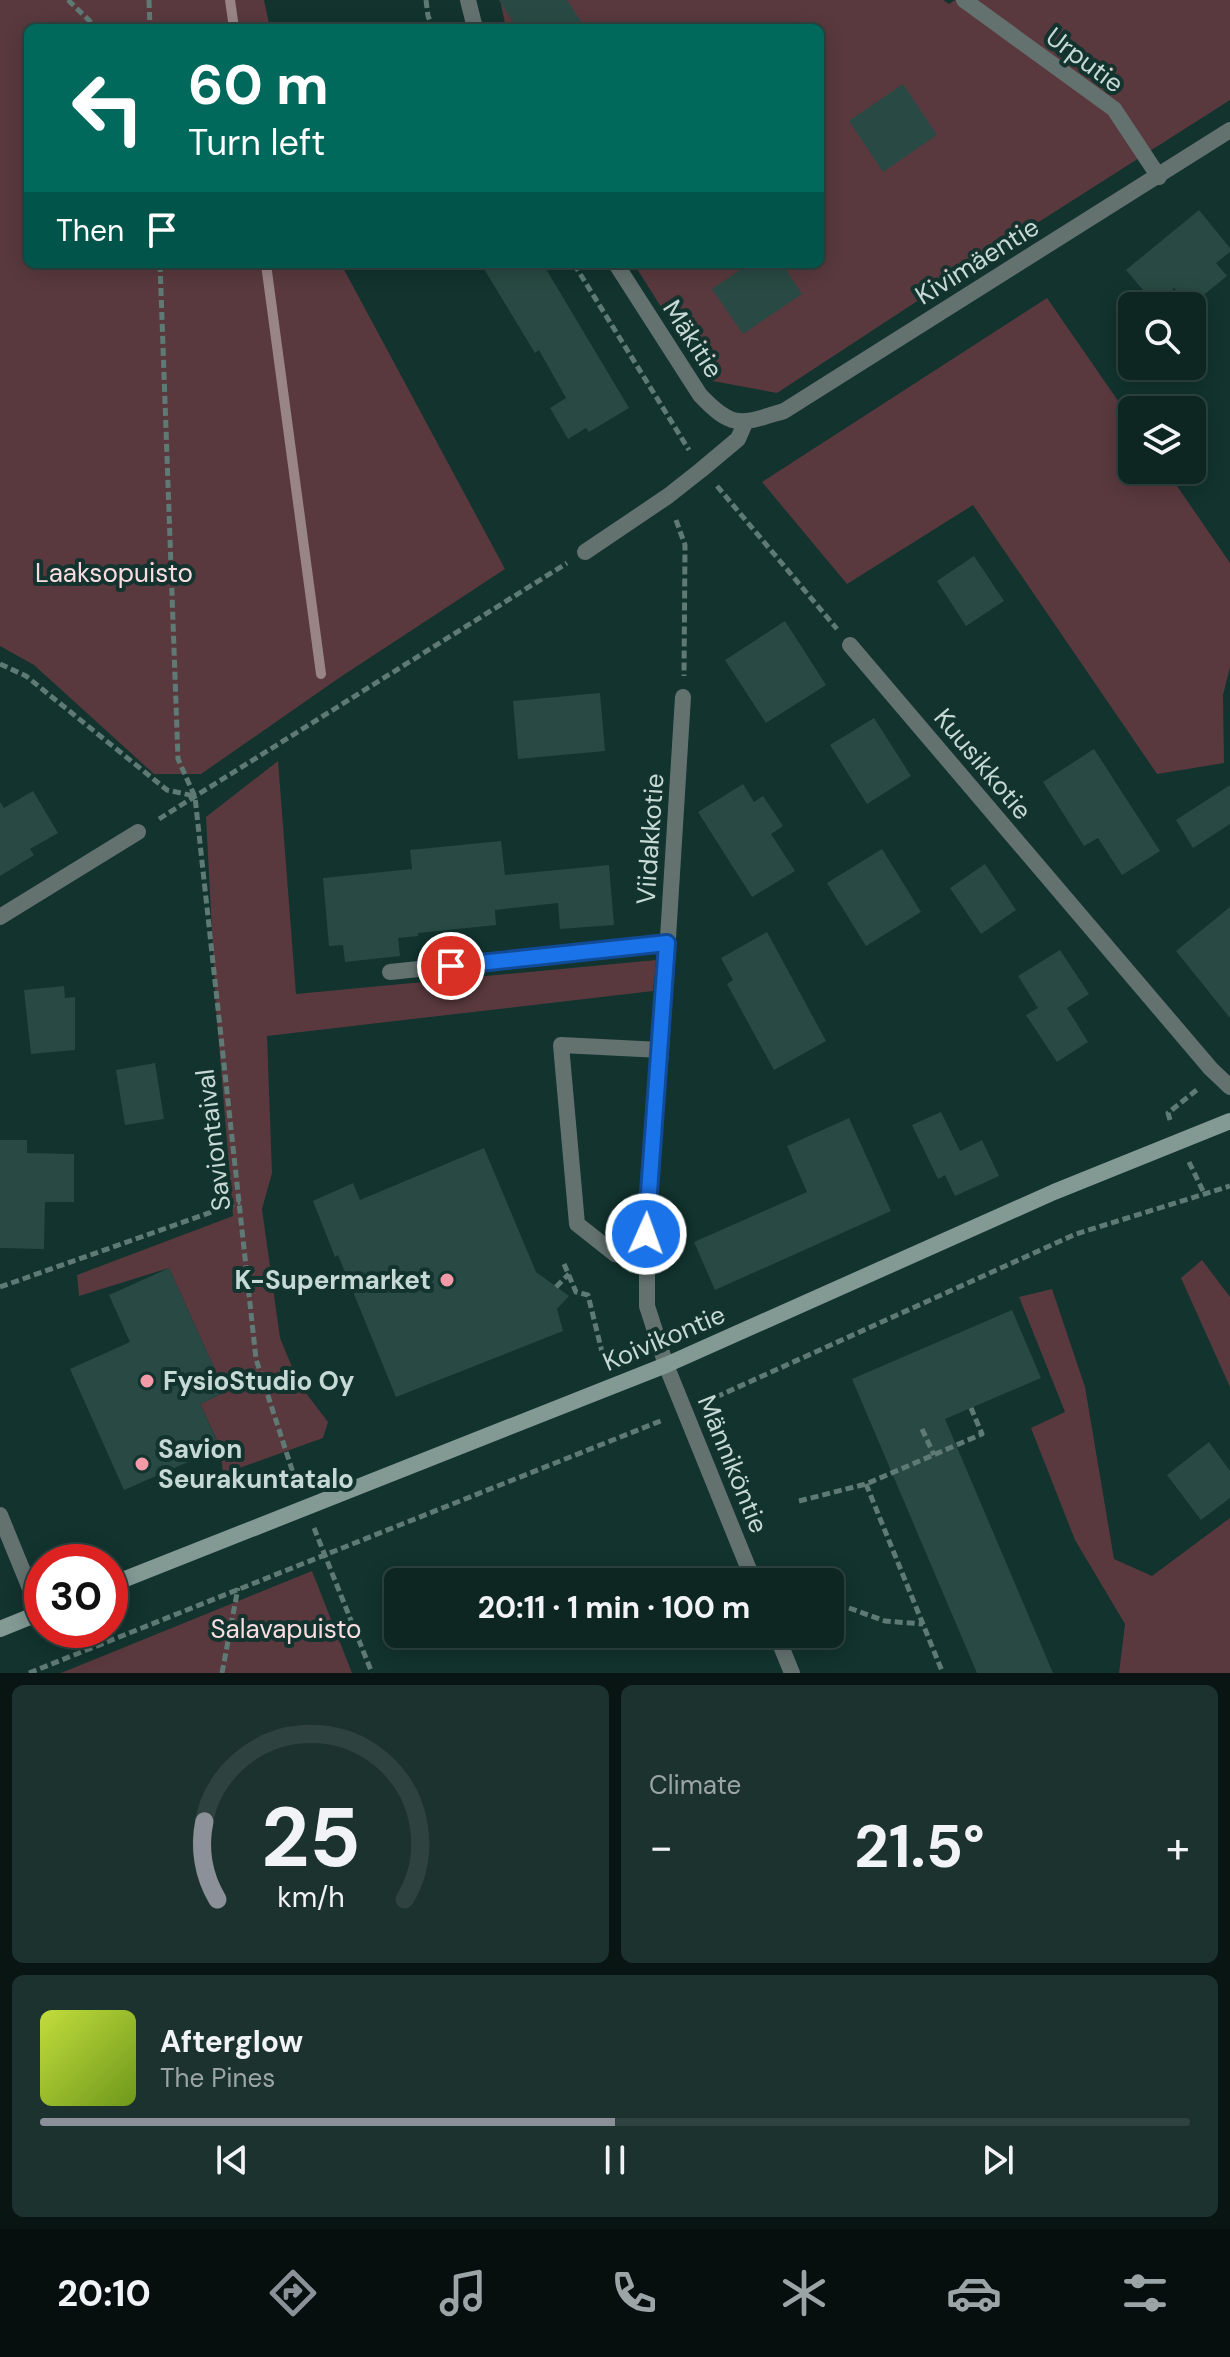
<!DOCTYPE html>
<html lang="en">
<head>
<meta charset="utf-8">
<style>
	:root { --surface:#0e2622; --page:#1c322f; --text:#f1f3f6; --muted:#9ba5a5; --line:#2e4340; --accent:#8c9099 }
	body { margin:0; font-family:"DM Sans",sans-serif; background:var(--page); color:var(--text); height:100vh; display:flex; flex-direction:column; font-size:30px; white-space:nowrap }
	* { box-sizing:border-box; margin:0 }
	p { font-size:26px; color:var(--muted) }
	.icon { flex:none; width:44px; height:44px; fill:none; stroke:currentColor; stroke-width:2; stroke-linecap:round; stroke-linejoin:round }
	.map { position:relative; height:1673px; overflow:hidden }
	.panel { display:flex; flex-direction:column; gap:12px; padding:12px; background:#081513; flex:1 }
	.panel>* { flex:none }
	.guide { position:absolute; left:24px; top:24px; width:800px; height:244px; border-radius:12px; box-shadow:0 4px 20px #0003,0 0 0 2px var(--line); background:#00695c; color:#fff; overflow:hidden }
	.fabs { position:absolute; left:1118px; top:292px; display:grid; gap:16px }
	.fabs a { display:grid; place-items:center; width:88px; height:88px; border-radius:12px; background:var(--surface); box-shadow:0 4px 20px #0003,0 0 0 2px var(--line); font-size:40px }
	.speed { position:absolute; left:24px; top:1544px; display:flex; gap:16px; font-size:40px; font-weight:700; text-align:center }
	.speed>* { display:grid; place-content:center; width:104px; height:104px; border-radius:50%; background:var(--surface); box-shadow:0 4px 20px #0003,0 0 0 2px var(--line); line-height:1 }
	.speed .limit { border:12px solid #d22; background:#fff; color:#111 }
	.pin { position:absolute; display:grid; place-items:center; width:68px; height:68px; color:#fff; margin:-34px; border:4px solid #fff; border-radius:50%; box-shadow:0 2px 8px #0007 }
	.me { position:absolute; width:88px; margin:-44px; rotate:2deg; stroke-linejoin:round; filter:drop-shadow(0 0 6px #0008) }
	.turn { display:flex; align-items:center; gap:28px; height:168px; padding:0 32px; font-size:36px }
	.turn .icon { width:104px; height:104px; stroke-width:2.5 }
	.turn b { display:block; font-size:56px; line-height:68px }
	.then { display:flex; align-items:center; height:76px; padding:0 32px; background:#0003; gap:16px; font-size:30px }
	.big { font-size:60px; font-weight:700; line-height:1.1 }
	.panel .card { flex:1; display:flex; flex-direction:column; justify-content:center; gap:12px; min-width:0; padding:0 28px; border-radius:12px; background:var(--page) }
	.panel .dial { align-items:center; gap:0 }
	.dial svg { height:208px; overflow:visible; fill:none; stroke:var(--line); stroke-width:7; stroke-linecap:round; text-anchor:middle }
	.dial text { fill:var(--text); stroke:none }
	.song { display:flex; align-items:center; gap:24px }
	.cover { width:96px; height:96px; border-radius:12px; background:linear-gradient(135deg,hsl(70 70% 55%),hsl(80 70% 35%)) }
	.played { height:8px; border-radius:4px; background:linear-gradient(90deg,var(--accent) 50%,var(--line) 50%) }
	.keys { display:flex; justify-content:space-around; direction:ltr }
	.heat { display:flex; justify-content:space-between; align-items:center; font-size:44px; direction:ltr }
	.panel .tiles { flex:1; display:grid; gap:12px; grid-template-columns:1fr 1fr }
	.card:last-child { grid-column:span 2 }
	.trip { position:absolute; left:384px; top:1568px; width:460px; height:80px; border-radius:12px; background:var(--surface); box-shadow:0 4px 20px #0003,0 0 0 2px var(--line); font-weight:700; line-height:80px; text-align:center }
	.dock { display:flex; height:128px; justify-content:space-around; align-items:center; background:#060f0e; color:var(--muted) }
	.dock .icon { width:56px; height:56px }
	.dock .current { color:var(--accent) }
	.dock b { font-size:36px; color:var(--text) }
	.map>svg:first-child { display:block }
</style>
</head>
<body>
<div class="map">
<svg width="1230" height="1673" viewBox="0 0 1230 1673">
	<rect width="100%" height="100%" fill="#12332e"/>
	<g fill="#59393e">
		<path d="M0,0H264L270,28H28V264H341L505,569L339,678L201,774H154L34,665L0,646Z"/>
		<path d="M500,0H943L949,4L955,0H1230V100L1012,239L777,393L707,380L634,264H820V28H506Z"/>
		<path d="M1047,298L1132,421V470H1166L1230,563V667L1223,695L1224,763L1157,774L973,505L847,584L762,482Z"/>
		<path d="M278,761L296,994L656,960L653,991L267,1036L272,1173L262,1209L280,1338L299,1384L328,1422L323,1438L223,1474L220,1447L200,1404L225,1392L169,1268L79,1296L77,1275L233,1216L216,1008L206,817Z"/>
		<path d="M1202,1260L1230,1297V1387L1181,1278Z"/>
		<path d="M1052,1289L1085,1387L1114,1559L1152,1576L1230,1518V1673H1119L1125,1624L1075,1540L1031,1428L1065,1412L1019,1297Z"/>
		<path d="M312,1571L352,1673H61Z"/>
	</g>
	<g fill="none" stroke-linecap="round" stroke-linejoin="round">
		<g stroke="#998486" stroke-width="10">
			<path d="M230,0L234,28"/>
			<path d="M266,264L321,674"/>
		</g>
	</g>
	<g fill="#294a44">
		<path d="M499,0H567L585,28H517Z"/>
		<path d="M903,84L937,135L883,172L849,121Z"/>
		<path d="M1199,210L1230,248V252L1216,263L1227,276L1190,306L1174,288L1155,304L1126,270Z"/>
		<path d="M481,264H543L629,408L589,432L586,428L568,439L550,408L566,398L539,350L535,353Z"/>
		<path d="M749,264H782L802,294L743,334L712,289Z"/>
		<path d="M974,556L1004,601L966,626L937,581Z"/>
		<path d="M785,621L826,685L766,723L725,660Z"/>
		<path d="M600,693L605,751L518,759L513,701Z"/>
		<path d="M874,718L911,776L867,804L830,745Z"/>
		<path d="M1094,749L1160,851L1122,875L1098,838L1084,846L1043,782Z"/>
		<path d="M743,784L754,802L763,796L783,826L771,834L795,871L752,897L698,812Z"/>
		<path d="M1230,785V824L1193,848L1176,820Z"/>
		<path d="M33,791L58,833L30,849L34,855L0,876V802L4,808Z"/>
		<path d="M501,841L505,875L609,865L614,925L560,929L558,903L495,910L496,925L418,933V936L398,938L400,956L345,962L343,945L329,946L323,878L412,869L410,850Z"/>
		<path d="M882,849L921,912L866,946L827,883Z"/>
		<path d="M985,864L1016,910L981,934L950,888Z"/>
		<path d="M1230,907V1018L1176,951Z"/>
		<path d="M767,932L826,1041L774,1070L727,984L733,980L721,958Z"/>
		<path d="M1060,950L1089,994L1067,1008L1088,1042L1057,1062L1026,1015L1038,1008L1018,976Z"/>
		<path d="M64,986L65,998L75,997V1050L31,1054L24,990Z"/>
		<path d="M155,1063L164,1119L125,1125L116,1070Z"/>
		<path d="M941,1112L960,1151L982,1140L999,1176L955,1196L945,1175L938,1179L912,1125Z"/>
		<path d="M849,1118L891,1211L715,1290L694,1242L807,1192L787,1146Z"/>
		<path d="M0,1140H27V1153L74,1154V1202H45L44,1249L0,1248Z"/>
		<path d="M484,1148L536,1272L569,1296L557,1309L563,1331L396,1397L338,1255L335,1257L313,1201L353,1183L360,1200Z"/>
		<path d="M169,1268L225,1392L200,1404L220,1448L124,1490L70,1369L130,1342L109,1295Z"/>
		<path d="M1012,1310L1041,1378L945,1419L1053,1673H977L852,1379Z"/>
		<path d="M1209,1442L1230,1471V1498L1201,1520L1167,1475Z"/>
	</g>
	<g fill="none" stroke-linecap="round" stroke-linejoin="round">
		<g stroke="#5f7a75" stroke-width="5" stroke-dasharray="8 4" stroke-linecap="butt">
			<path d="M68,0L97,28"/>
			<path d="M149,0L150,28"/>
			<path d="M426,0L428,16L433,28"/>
			<path d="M160,264L178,759L195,797L256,1359L297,1485"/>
			<path d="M574,264L689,450"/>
			<path d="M717,486L837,629"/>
			<path d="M676,520L685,545L684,676"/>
			<path d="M0,664L26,676L167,790L194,796"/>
			<path d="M159,819L567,563"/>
			<path d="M1170,1120L1168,1113L1198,1089"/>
			<path d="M1189,1162L1204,1193"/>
			<path d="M564,1264L576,1292L588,1295L602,1352"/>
			<path d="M0,1287L240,1202"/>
			<path d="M556,1287L569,1274"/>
			<path d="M705,1402L1076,1234L1230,1186"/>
			<path d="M922,1429L934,1455"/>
			<path d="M866,1484L942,1671"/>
			<path d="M799,1501L866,1484L982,1434L971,1408"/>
			<path d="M314,1528L372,1673"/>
			<path d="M849,1608L885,1621L923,1624"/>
			<path d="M29,1673L663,1420"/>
			<path d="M222,1673L238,1588"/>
		</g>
		<g stroke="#64726f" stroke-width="16">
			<path d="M585,552L668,496L701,470L738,439L745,423"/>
			<path d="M0,917L138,832"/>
			<path d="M390,972L667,943"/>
			<path d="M646,1262L615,1254L577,1224L561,1045L661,1050"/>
		</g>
		<g stroke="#64726f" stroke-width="16">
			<path d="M468,0L475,28"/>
			<path d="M964,0L1114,109L1159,177"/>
			<path d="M616,264L700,395C733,430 741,424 784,411L1230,130"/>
			<path d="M850,645L1211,1069L1230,1087"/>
			<path d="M683,697L661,1050L647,1207V1306L666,1365L754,1582"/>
			<path d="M0,1515L40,1613"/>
			<path d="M776,1634L792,1673"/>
		</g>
		<g stroke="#829994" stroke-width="16">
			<path d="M110,1585L666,1365L1054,1192L1230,1121"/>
			<path d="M0,1629L42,1612"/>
		</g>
	</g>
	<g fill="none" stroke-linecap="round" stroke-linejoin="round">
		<defs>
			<path id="route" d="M451,966L667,943L646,1234"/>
		</defs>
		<use href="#route" stroke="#114b97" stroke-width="20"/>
		<use href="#route" stroke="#1a73e8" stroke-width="14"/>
	</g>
	<g fill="#f39aa8" stroke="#12332e" stroke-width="3">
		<circle cx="447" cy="1280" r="8"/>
		<circle cx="147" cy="1381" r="8"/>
		<circle cx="142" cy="1464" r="8"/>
	</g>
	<g text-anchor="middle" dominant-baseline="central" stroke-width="8" stroke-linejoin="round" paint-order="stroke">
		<g font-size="26" fill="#c7d9d5" stroke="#12332e">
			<text transform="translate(1085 60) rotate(37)">Urputie</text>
			<text transform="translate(977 261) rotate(-32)">Kivimäentie</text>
			<text transform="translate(693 339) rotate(57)">Mäkitie</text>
			<text transform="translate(983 764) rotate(50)">Kuusikkotie</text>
			<text transform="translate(650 839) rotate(-86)">Viidakkotie</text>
			<text transform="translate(213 1140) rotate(-97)">Saviontaival</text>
			<text transform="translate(664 1338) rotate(-23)">Koivikontie</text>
			<text transform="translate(733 1464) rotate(68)">Männiköntie</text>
		</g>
		<g font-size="26" fill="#f9dce0" stroke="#12332e">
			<text x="114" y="573">Laaksopuisto</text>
			<text x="286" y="1629">Salavapuisto</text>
		</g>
		<g font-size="26" font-weight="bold" fill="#c7d9d5" stroke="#12332e" text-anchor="start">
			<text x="431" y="1280" text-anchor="end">K-Supermarket</text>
			<text x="163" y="1381">FysioStudio Oy</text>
			<text x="158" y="1449">Savion<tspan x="158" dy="30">Seurakuntatalo</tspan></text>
		</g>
	</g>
</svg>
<div class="fabs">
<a><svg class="icon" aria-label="search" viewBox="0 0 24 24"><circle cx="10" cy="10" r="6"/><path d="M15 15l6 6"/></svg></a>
<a><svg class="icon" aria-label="layers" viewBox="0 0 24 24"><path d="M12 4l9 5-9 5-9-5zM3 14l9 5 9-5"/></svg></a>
</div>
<div class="speed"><div class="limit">30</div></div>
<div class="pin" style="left:451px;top:966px;background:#d93025"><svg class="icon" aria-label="arrive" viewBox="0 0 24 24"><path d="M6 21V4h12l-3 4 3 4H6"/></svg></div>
<svg class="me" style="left:646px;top:1234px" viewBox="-20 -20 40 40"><circle r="17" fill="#1a73e8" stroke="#fff" stroke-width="3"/><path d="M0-11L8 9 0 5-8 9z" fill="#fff"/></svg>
<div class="trip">20:11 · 1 min · 100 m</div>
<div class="guide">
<div class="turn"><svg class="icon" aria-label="left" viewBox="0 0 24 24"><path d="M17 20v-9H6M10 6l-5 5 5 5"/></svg><div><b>60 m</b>Turn left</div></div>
<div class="then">Then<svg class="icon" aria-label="arrive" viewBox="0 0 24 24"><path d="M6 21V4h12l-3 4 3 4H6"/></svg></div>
</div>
</div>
<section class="panel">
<div class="tiles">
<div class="card dial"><svg viewBox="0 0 100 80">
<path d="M14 69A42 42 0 1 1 86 69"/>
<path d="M14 69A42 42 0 0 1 9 39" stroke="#8c9099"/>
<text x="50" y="56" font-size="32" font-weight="700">25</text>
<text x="50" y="72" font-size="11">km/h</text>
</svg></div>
<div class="card"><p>Climate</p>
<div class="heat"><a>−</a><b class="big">21.5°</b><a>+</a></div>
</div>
<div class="card">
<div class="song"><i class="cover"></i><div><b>Afterglow</b><p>The Pines</p></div></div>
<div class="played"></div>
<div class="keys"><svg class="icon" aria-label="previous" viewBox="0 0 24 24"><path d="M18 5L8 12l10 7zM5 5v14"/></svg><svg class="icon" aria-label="pause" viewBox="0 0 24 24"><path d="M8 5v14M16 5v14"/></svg><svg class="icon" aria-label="next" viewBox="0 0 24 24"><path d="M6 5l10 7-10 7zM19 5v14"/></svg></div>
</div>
</div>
</section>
<nav class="dock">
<b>20:10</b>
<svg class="icon current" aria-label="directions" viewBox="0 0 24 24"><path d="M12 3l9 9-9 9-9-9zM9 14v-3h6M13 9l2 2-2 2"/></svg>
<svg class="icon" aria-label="music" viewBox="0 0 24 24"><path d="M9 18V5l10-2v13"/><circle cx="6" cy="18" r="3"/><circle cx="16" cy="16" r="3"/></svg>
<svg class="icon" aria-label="phone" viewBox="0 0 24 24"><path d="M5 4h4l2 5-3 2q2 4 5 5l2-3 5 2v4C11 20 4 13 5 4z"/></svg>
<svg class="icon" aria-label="climate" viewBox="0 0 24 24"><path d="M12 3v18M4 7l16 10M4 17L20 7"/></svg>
<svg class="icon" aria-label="car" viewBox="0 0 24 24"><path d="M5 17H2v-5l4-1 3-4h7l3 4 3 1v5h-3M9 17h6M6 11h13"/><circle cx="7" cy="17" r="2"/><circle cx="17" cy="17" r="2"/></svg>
<svg class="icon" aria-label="filters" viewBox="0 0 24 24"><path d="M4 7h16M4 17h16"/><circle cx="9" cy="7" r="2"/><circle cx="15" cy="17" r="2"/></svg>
</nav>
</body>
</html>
